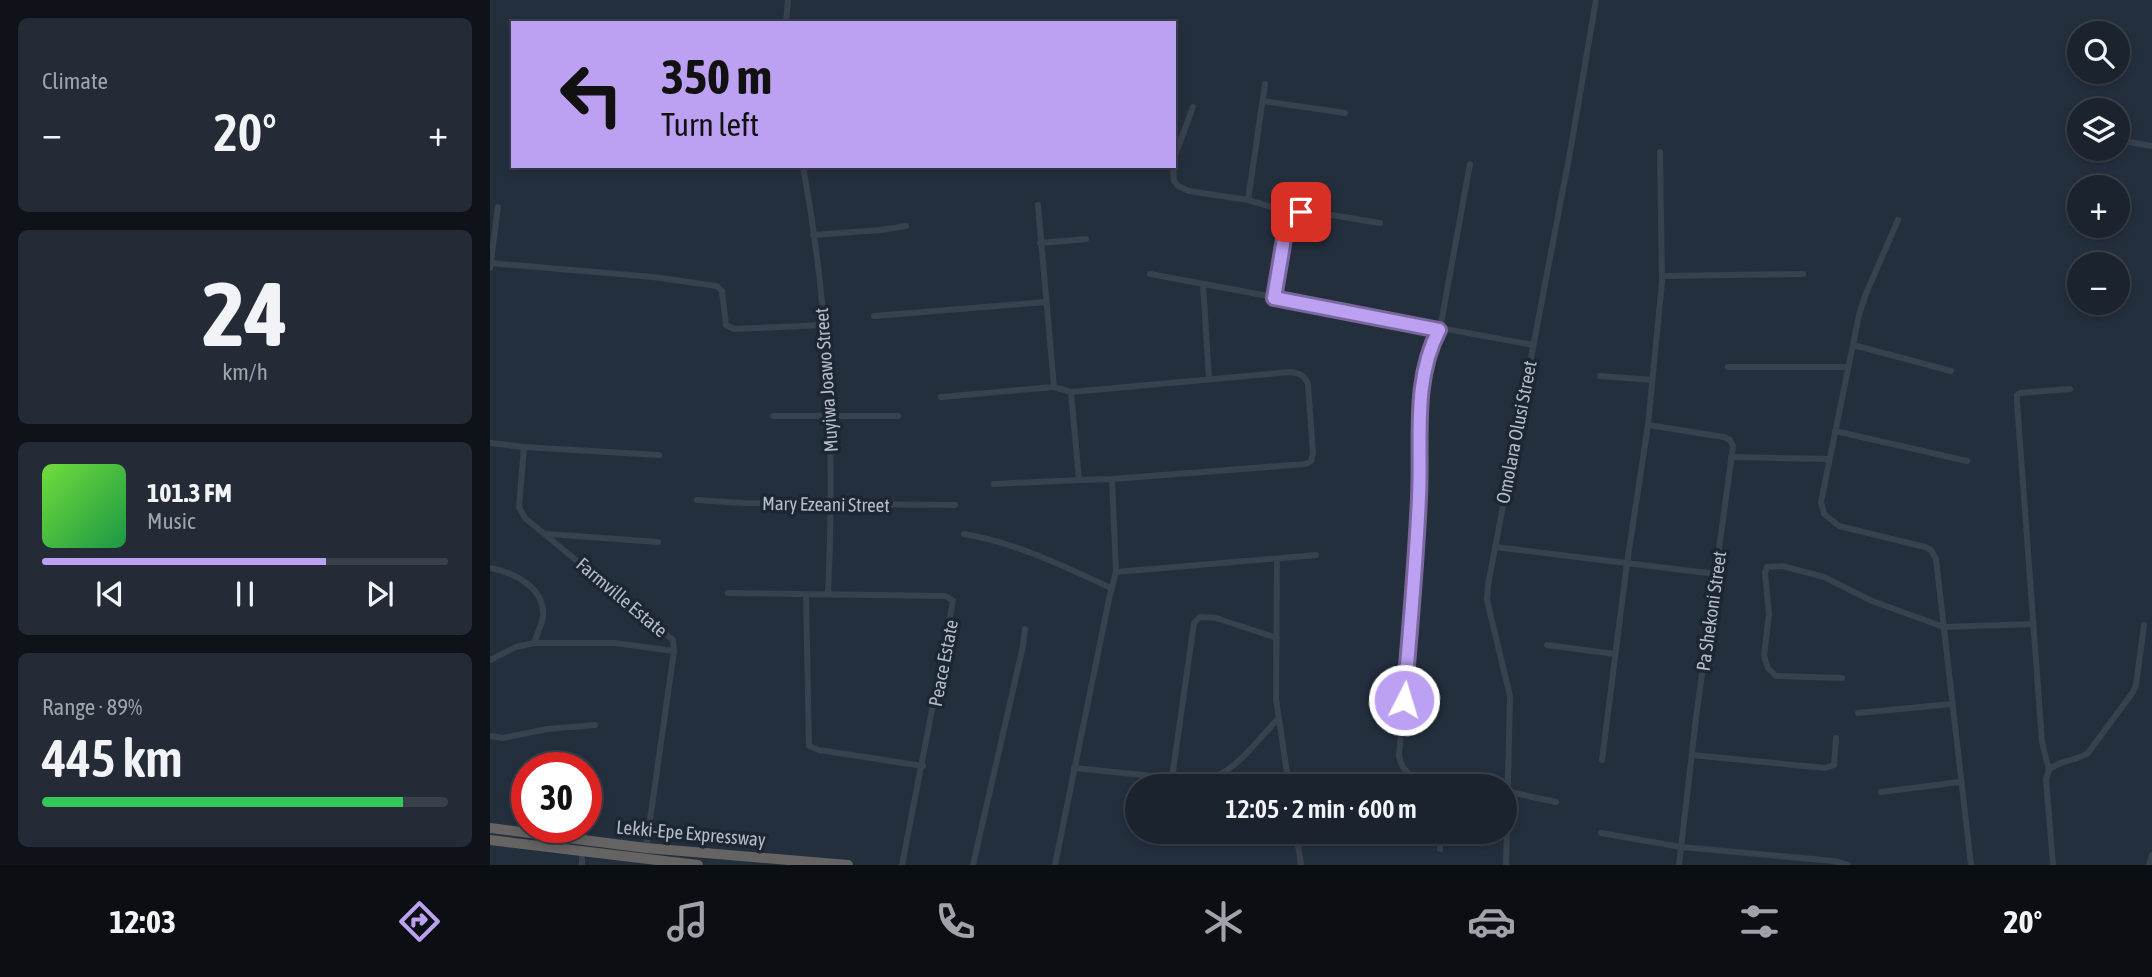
<!DOCTYPE html>
<html lang="en">
<head>
<meta charset="utf-8">
<style>
	:root { --surface:#1b232e; --page:#242b36; --text:#f1f3f6; --muted:#a0a4aa; --line:#39404a; --accent:#bca0f2 }
	body { margin:0; font-family:"Asap Condensed",sans-serif; background:var(--page); color:var(--text); height:100vh; display:flex; flex-direction:column; font-size:26px; white-space:nowrap }
	* { box-sizing:border-box; margin:0 }
	p { font-size:23px; color:var(--muted) }
	.icon { flex:none; width:38px; height:38px; fill:none; stroke:currentColor; stroke-width:2; stroke-linecap:round; stroke-linejoin:round }
	.map { position:relative; flex:1; overflow:hidden }
	.side { display:flex; flex-direction:column; gap:18px; padding:18px; background:#0f1319; width:490px }
	.side>* { flex:none }
	.guide { position:absolute; left:21px; top:21px; width:665px; height:147px; border-radius:0px; box-shadow:0 4px 10px #0003,0 0 0 2px var(--line); background:#bca0f2; color:#111; overflow:hidden }
	.tools { position:absolute; left:1577px; top:21px; display:grid; gap:14px }
	.tools a { display:grid; place-items:center; width:63px; height:63px; border-radius:50%; background:var(--surface); box-shadow:0 4px 10px #0003,0 0 0 2px var(--line); font-size:35px }
	.speed { position:absolute; left:21px; top:752px; display:flex; gap:14px; font-size:35px; font-weight:700; text-align:center }
	.speed>* { display:grid; place-content:center; width:91px; height:91px; border-radius:50%; background:var(--surface); box-shadow:0 4px 10px #0003,0 0 0 2px var(--line); line-height:1 }
	.speed .limit { border:10px solid #d22; background:#fff; color:#111 }
	.pin { position:absolute; display:grid; place-items:center; width:60px; height:60px; color:#fff; margin:-30px; border-radius:14px; box-shadow:0 4px 10px #0006 }
	.me { position:absolute; width:77px; margin:-38px; rotate:5deg; stroke-linejoin:round; filter:drop-shadow(0 0 5px #0008) }
	.turn { display:flex; align-items:center; gap:24px; height:147px; padding:0 35px; font-size:32px }
	.turn .icon { width:91px; height:91px; stroke-width:2.5 }
	.turn b { display:block; font-size:49px; line-height:60px }
	.big { font-size:52px; font-weight:600; line-height:1.1 }
	.side .card { flex:1; display:flex; flex-direction:column; justify-content:center; gap:10px; min-width:0; padding:0 24px; border-radius:10px; background:var(--page) }
	.side .dial { align-items:center; gap:0 }
	.dial b { font-size:91px; line-height:1 }
	.song { display:flex; align-items:center; gap:21px }
	.cover { width:84px; height:84px; border-radius:10px; background:linear-gradient(135deg,hsl(100 70% 55%),hsl(140 70% 35%)) }
	.played { height:7px; border-radius:4px; background:linear-gradient(90deg,var(--accent) 70%,var(--line) 70%) }
	.keys { display:flex; justify-content:space-around; direction:ltr }
	.heat { display:flex; justify-content:space-between; align-items:center; font-size:38px; direction:ltr }
	.charge { height:10px; border-radius:5px; background:linear-gradient(90deg,#34c759 89%,var(--line) 0) }
	.trip { position:absolute; left:635px; top:774px; width:392px; height:70px; border-radius:35px; background:var(--surface); box-shadow:0 4px 10px #0003,0 0 0 2px var(--line); font-weight:600; line-height:70px; text-align:center }
	.tabs { display:flex; height:112px; justify-content:space-around; align-items:center; background:#0b0e12; color:var(--muted) }
	.tabs .icon { width:49px; height:49px }
	.tabs .selected { color:var(--accent) }
	.tabs b { font-size:32px; color:var(--text) }
	main { display:flex; flex:1; min-height:0 }
	.map>svg:first-child { display:block }
</style>
</head>
<body>
<main>
<section class="side">
<div class="card"><p>Climate</p>
<div class="heat"><a>−</a><b class="big">20°</b><a>+</a></div>
</div>
<div class="card dial"><b>24</b><p>km/h</p></div>
<div class="card">
<div class="song"><i class="cover"></i><div><b>101.3 FM</b><p>Music</p></div></div>
<div class="played"></div>
<div class="keys"><svg class="icon" aria-label="previous" viewBox="0 0 24 24"><path d="M18 5L8 12l10 7zM5 5v14"/></svg><svg class="icon" aria-label="pause" viewBox="0 0 24 24"><path d="M8 5v14M16 5v14"/></svg><svg class="icon" aria-label="next" viewBox="0 0 24 24"><path d="M6 5l10 7-10 7zM19 5v14"/></svg></div>
</div>
<div class="card"><p>Range · 89%</p><b class="big">445 km</b><div class="charge"></div></div>
</section>
<div class="map">
<svg width="1662" height="865" viewBox="0 0 1662 865">
	<rect width="100%" height="100%" fill="#242f3e"/>
	<g fill="none" stroke-linecap="round" stroke-linejoin="round">
		<g stroke="#38414e" stroke-width="6">
			<path d="M296,23L298,0"/>
			<path d="M773,101L855,113"/>
			<path d="M1628,140L1662,146"/>
			<path d="M684,158L703,107"/>
			<path d="M313,166C339,307 345,451 338,594"/>
			<path d="M683,166L684,181L688,186L699,191L758,200L802,213"/>
			<path d="M758,200L775,84"/>
			<path d="M548,205L564,387L581,392L589,480L622,479L626,572L619,599L565,865"/>
			<path d="M1408,220L1375,296L1369,315L1331,502L1334,514L1349,526L1435,547L1441,550L1446,559L1481,865"/>
			<path d="M323,235L391,230L416,226"/>
			<path d="M550,243L596,239"/>
			<path d="M1,263L163,277L227,286L232,291L236,325L244,329L334,325"/>
			<path d="M0,268L8,207"/>
			<path d="M660,274L1043,345"/>
			<path d="M1173,276L1313,274"/>
			<path d="M713,284L719,379"/>
			<path d="M784,298L797,221L802,213L817,211L890,223"/>
			<path d="M384,316L556,302"/>
			<path d="M1363,345L1461,371"/>
			<path d="M1238,367H1357"/>
			<path d="M1110,376L1162,380"/>
			<path d="M581,392L800,372C810,373 814,375 818,384L823,453L821,461L816,464L622,479"/>
			<path d="M451,397L564,387"/>
			<path d="M283,416H408"/>
			<path d="M1158,425L1234,437L1240,440L1243,446L1206,718L1189,865"/>
			<path d="M1345,431L1477,461"/>
			<path d="M0,443L34,447L29,507L35,518L183,640L184,651L156,848"/>
			<path d="M34,447L169,455"/>
			<path d="M1241,457L1339,459"/>
			<path d="M504,484L589,480"/>
			<path d="M207,500L254,503L465,505"/>
			<path d="M58,534L168,542"/>
			<path d="M474,534C527,543 573,566 621,588"/>
			<path d="M1005,547L1226,574"/>
			<path d="M787,559L786,699L799,786"/>
			<path d="M0,568C24,572 55,588 53,616C52,625 47,634 44,643"/>
			<path d="M626,572L826,555"/>
			<path d="M238,593L456,596L463,601L412,865"/>
			<path d="M316,595L319,746L329,750L433,766"/>
			<path d="M1057,645L1125,654"/>
			<path d="M0,660L26,647L44,643H125L184,651"/>
			<path d="M1352,678L1286,676L1278,668L1274,656L1279,614L1275,573L1277,567L1292,566L1334,577L1382,601L1454,627L1543,624"/>
			<path d="M1368,713L1462,704"/>
			<path d="M0,736L13,738L57,729L105,725"/>
			<path d="M1202,755L1335,768L1344,765L1346,738"/>
			<path d="M1112,760L1137,563L1158,425L1172,282L1170,152"/>
			<path d="M584,768L713,781C745,774 766,741 788,719"/>
			<path d="M1559,770C1569,760 1586,761 1598,753L1643,692L1646,685L1654,625"/>
			<path d="M682,778L704,623L710,617L726,618L787,638"/>
			<path d="M978,786C951,782 913,787 909,755L924,589L929,494V437L933,370L936,356L952,318L980,164"/>
			<path d="M1015,791L1066,802"/>
			<path d="M1391,792L1470,782"/>
			<path d="M806,831L811,865"/>
			<path d="M1111,833L1191,847L1344,861L1358,865"/>
			<path d="M950,849L951,831"/>
			<path d="M92,851V865"/>
			<path d="M483,865L533,646L535,629"/>
			<path d="M1016,865L1020,696L997,600L998,585L1081,147L1106,0"/>
			<path d="M1563,865L1556,779L1559,770L1552,742L1527,402V395L1530,393L1580,389"/>
			<path d="M1659,865L1662,855"/>
		</g>
		<g stroke="#656462" stroke-width="10">
			<path d="M0,828L156,848L358,865"/>
			<path d="M0,840L208,865"/>
		</g>
	</g>
	<g fill="none" stroke-linecap="round" stroke-linejoin="round">
		<defs>
			<path id="route" d="M811,212L802,214L797,221L784,298L949,330C922,381 932,441 929,497C926,565 920,632 914,700"/>
		</defs>
		<use href="#route" stroke="#7a689d" stroke-width="18"/>
		<use href="#route" stroke="#bca0f2" stroke-width="12"/>
	</g>
	<g text-anchor="middle" dominant-baseline="central" stroke-width="7" stroke-linejoin="round" paint-order="stroke">
		<g font-size="19" fill="#b4bcc9" stroke="#1d2633">
			<text transform="translate(336 380) rotate(-94)">Muyiwa Joawo Street</text>
			<text transform="translate(1026 432) rotate(-79)">Omolara Olusi Street</text>
			<text transform="translate(336 504) rotate(1)">Mary Ezeani Street</text>
			<text transform="translate(132 597) rotate(40)">Farmville Estate</text>
			<text transform="translate(1221 611) rotate(-82)">Pa Shekoni Street</text>
			<text transform="translate(453 663) rotate(-79)">Peace Estate</text>
			<text transform="translate(201 833) rotate(5)">Lekki-Epe Expressway</text>
		</g>
	</g>
</svg>
<div class="tools">
<a><svg class="icon" aria-label="search" viewBox="0 0 24 24"><circle cx="10" cy="10" r="6"/><path d="M15 15l6 6"/></svg></a>
<a><svg class="icon" aria-label="layers" viewBox="0 0 24 24"><path d="M12 4l9 5-9 5-9-5zM3 14l9 5 9-5"/></svg></a>
<a>+</a>
<a>−</a>
</div>
<div class="speed"><div class="limit">30</div></div>
<div class="pin" style="left:811px;top:212px;background:#d93025"><svg class="icon" aria-label="arrive" viewBox="0 0 24 24"><path d="M6 21V4h12l-3 4 3 4H6"/></svg></div>
<svg class="me" style="left:914px;top:700px" viewBox="-20 -20 40 40"><circle r="17" fill="#bca0f2" stroke="#fff" stroke-width="3"/><path d="M0-11L8 9 0 5-8 9z" fill="#fff"/></svg>
<div class="trip">12:05 · 2 min · 600 m</div>
<div class="guide">
<div class="turn"><svg class="icon" aria-label="left" viewBox="0 0 24 24"><path d="M17 20v-9H6M10 6l-5 5 5 5"/></svg><div><b>350 m</b>Turn left</div></div>
</div>
</div>
</main>
<nav class="tabs">
<b>12:03</b>
<svg class="icon selected" aria-label="directions" viewBox="0 0 24 24"><path d="M12 3l9 9-9 9-9-9zM9 14v-3h6M13 9l2 2-2 2"/></svg>
<svg class="icon" aria-label="music" viewBox="0 0 24 24"><path d="M9 18V5l10-2v13"/><circle cx="6" cy="18" r="3"/><circle cx="16" cy="16" r="3"/></svg>
<svg class="icon" aria-label="phone" viewBox="0 0 24 24"><path d="M5 4h4l2 5-3 2q2 4 5 5l2-3 5 2v4C11 20 4 13 5 4z"/></svg>
<svg class="icon" aria-label="climate" viewBox="0 0 24 24"><path d="M12 3v18M4 7l16 10M4 17L20 7"/></svg>
<svg class="icon" aria-label="car" viewBox="0 0 24 24"><path d="M5 17H2v-5l4-1 3-4h7l3 4 3 1v5h-3M9 17h6M6 11h13"/><circle cx="7" cy="17" r="2"/><circle cx="17" cy="17" r="2"/></svg>
<svg class="icon" aria-label="filters" viewBox="0 0 24 24"><path d="M4 7h16M4 17h16"/><circle cx="9" cy="7" r="2"/><circle cx="15" cy="17" r="2"/></svg>
<b>20°</b>
</nav>
</body>
</html>
